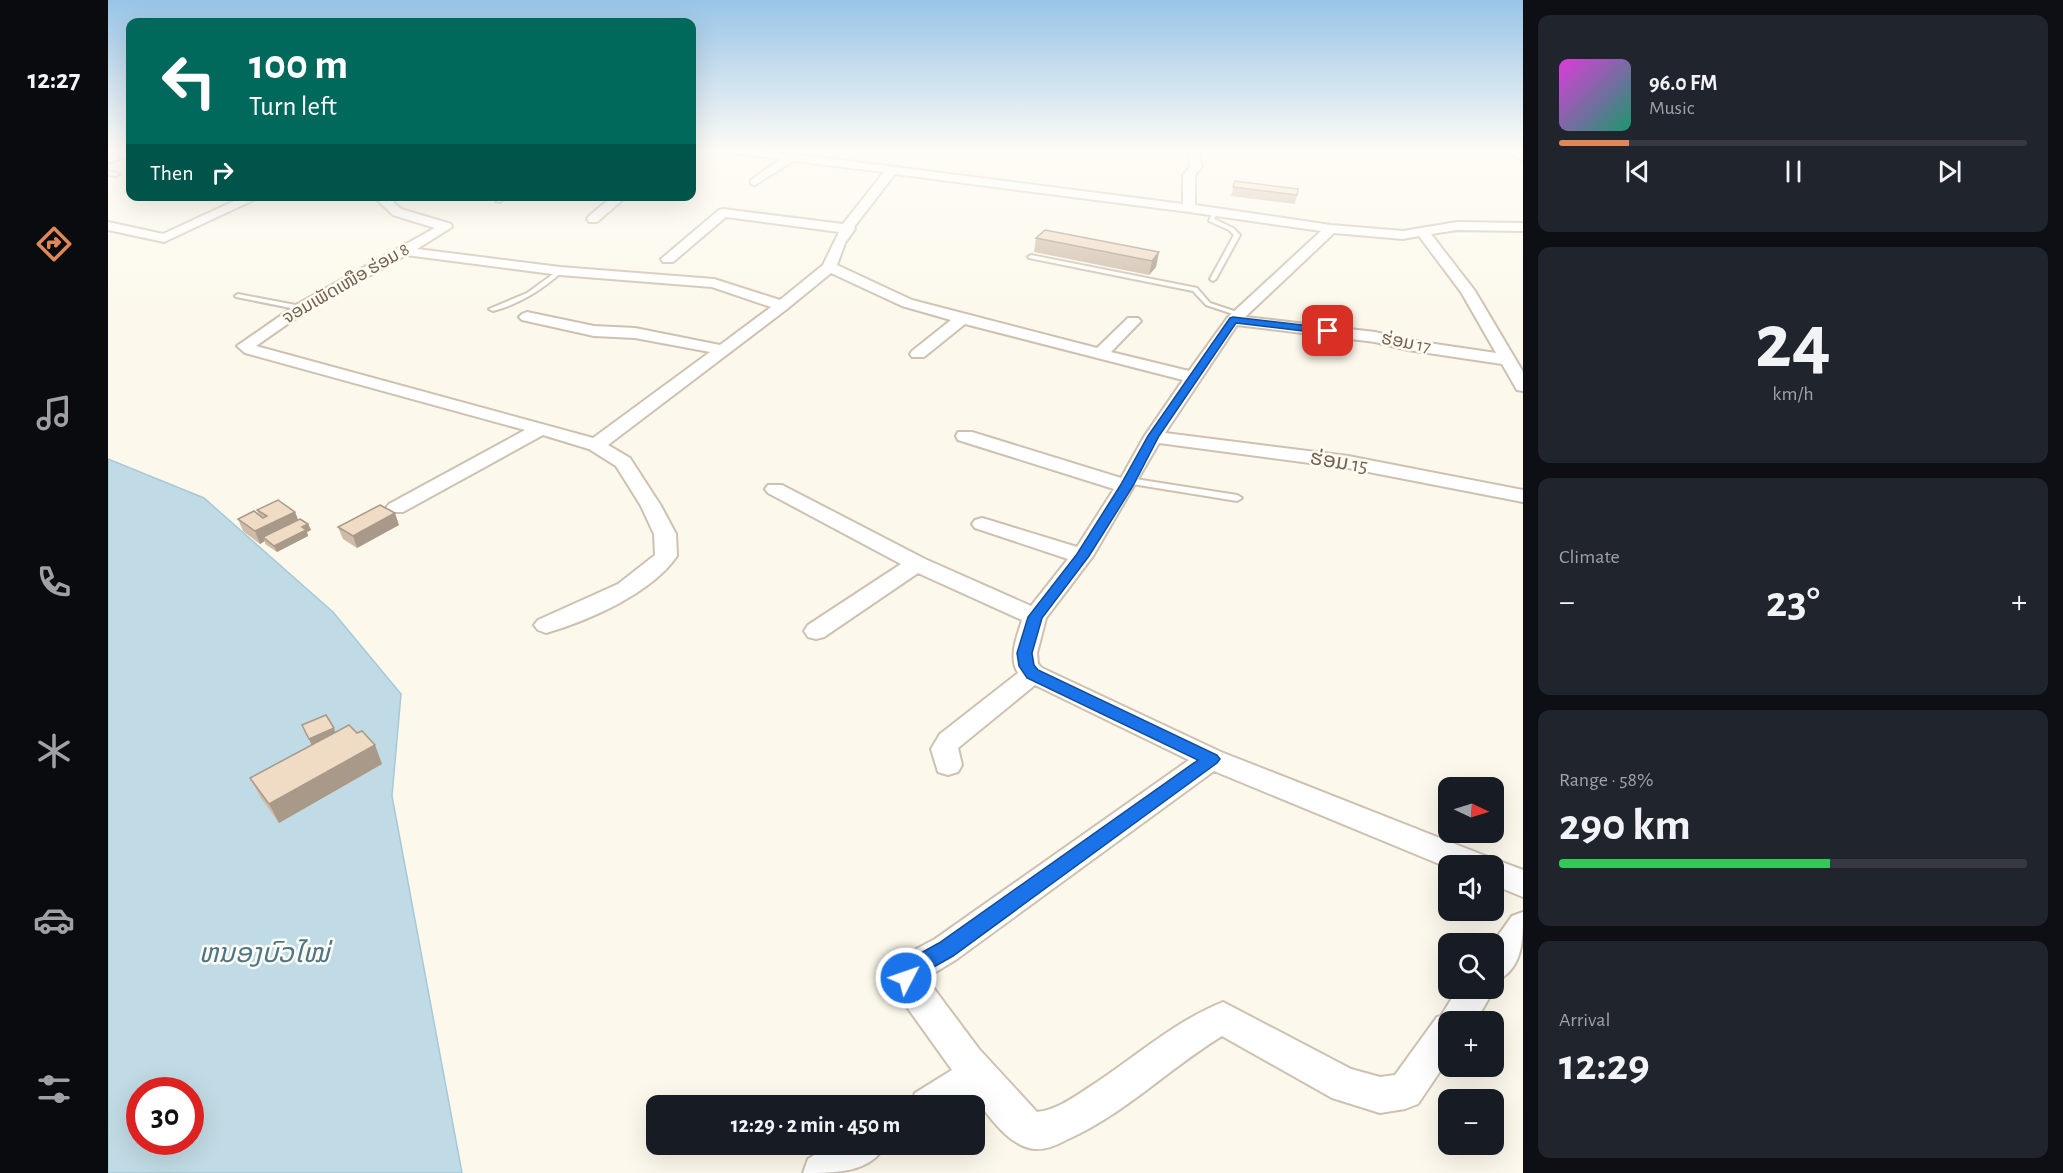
<!DOCTYPE html>
<html lang="en">
<head>
<meta charset="utf-8">
<style>
	:root { --surface:#171b24; --page:#20242c; --text:#f1f3f6; --muted:#9ea1a6; --line:#363941; --accent:#df8758 }
	body { margin:0; font-family:"Alegreya Sans","Noto Sans Lao",sans-serif; background:var(--page); color:var(--text); height:100vh; display:flex; flex-direction:column; font-size:22px; white-space:nowrap }
	* { box-sizing:border-box; margin:0 }
	p { font-size:20px; color:var(--muted) }
	.icon { flex:none; width:33px; height:33px; fill:none; stroke:currentColor; stroke-width:2; stroke-linecap:round; stroke-linejoin:round }
	.map { position:relative; flex:1; overflow:hidden }
	.side { display:flex; flex-direction:column; gap:15px; padding:15px; background:#0d0f14; width:540px }
	.side>* { flex:none }
	.banner { position:absolute; left:18px; top:18px; width:570px; height:183px; border-radius:12px; box-shadow:0 6px 24px #0002; background:#00695c; color:#fff; overflow:hidden }
	.needle { width:39px; rotate:94deg }
	.controls { position:absolute; left:1330px; top:777px; display:grid; gap:12px }
	.controls a { display:grid; place-items:center; width:66px; height:66px; border-radius:12px; background:var(--surface); box-shadow:0 6px 24px #0002; font-size:30px }
	.speed { position:absolute; left:18px; top:1077px; display:flex; gap:12px; font-size:30px; font-weight:700; text-align:center }
	.speed>* { display:grid; place-content:center; width:78px; height:78px; border-radius:50%; background:var(--surface); box-shadow:0 6px 24px #0002; line-height:1 }
	.speed .limit { border:9px solid #d22; background:#fff; color:#111 }
	.pin { position:absolute; display:grid; place-items:center; width:51px; height:51px; color:#fff; margin:-26px; border-radius:12px; box-shadow:0 3px 9px #0006 }
	.me { position:absolute; width:66px; margin:-33px; rotate:49deg; stroke-linejoin:round; filter:drop-shadow(0 0 4px #0008) }
	.turn { display:flex; align-items:center; gap:21px; height:126px; padding:0 24px; font-size:27px }
	.turn .icon { width:78px; height:78px; stroke-width:2.5 }
	.turn b { display:block; font-size:42px; line-height:51px }
	.then { display:flex; align-items:center; height:57px; padding:0 24px; background:#0003; gap:12px; font-size:22px }
	.big { font-size:45px; font-weight:700; line-height:1.1 }
	.side .tile { flex:1; display:flex; flex-direction:column; justify-content:center; gap:9px; min-width:0; padding:0 21px; border-radius:12px; background:var(--page) }
	.side .dial { align-items:center; gap:0 }
	.dial b { font-size:78px; line-height:1 }
	.song { display:flex; align-items:center; gap:18px }
	.cover { width:72px; height:72px; border-radius:9px; background:linear-gradient(135deg,hsl(300 70% 55%),hsl(160 70% 35%)) }
	.played { height:6px; border-radius:3px; background:linear-gradient(90deg,var(--accent) 15%,var(--line) 15%) }
	.keys { display:flex; justify-content:space-around; direction:ltr }
	.heat { display:flex; justify-content:space-between; align-items:center; font-size:33px; direction:ltr }
	.charge { height:9px; border-radius:4px; background:linear-gradient(90deg,#34c759 58%,var(--line) 0) }
	.trip { position:absolute; left:538px; top:1095px; width:339px; height:60px; border-radius:12px; background:var(--surface); box-shadow:0 6px 24px #0002; font-weight:700; line-height:60px; text-align:center }
	main { display:flex; flex:1; min-height:0 }
	.menu { display:flex; flex-direction:column; width:108px; justify-content:space-around; align-items:center; background:#090b0e; color:var(--muted) }
	.menu .icon { width:42px; height:42px }
	.menu .current { color:var(--accent) }
	.menu b { font-size:27px; color:var(--text) }
	.map>svg:first-child { display:block }
</style>
</head>
<body>
<main>
<nav class="menu">
<b>12:27</b>
<svg class="icon current" aria-label="directions" viewBox="0 0 24 24"><path d="M12 3l9 9-9 9-9-9zM9 14v-3h6M13 9l2 2-2 2"/></svg>
<svg class="icon" aria-label="music" viewBox="0 0 24 24"><path d="M9 18V5l10-2v13"/><circle cx="6" cy="18" r="3"/><circle cx="16" cy="16" r="3"/></svg>
<svg class="icon" aria-label="phone" viewBox="0 0 24 24"><path d="M5 4h4l2 5-3 2q2 4 5 5l2-3 5 2v4C11 20 4 13 5 4z"/></svg>
<svg class="icon" aria-label="climate" viewBox="0 0 24 24"><path d="M12 3v18M4 7l16 10M4 17L20 7"/></svg>
<svg class="icon" aria-label="car" viewBox="0 0 24 24"><path d="M5 17H2v-5l4-1 3-4h7l3 4 3 1v5h-3M9 17h6M6 11h13"/><circle cx="7" cy="17" r="2"/><circle cx="17" cy="17" r="2"/></svg>
<svg class="icon" aria-label="filters" viewBox="0 0 24 24"><path d="M4 7h16M4 17h16"/><circle cx="9" cy="7" r="2"/><circle cx="15" cy="17" r="2"/></svg>
</nav>
<div class="map">
<svg width="1415" height="1173" viewBox="0 0 1415 1173">
	<rect width="100%" height="100%" fill="#fcf8ec"/>
	<path fill="#c0dbe5" stroke="#a7c9d7" stroke-width="1.5" fill-rule="evenodd" d="M0,459L96,498L225,612L293,694L284,796L354,1173H0ZM32,1090H82V1142H32Z"/>
	<g fill="none" stroke-linecap="round" stroke-linejoin="round">
		<defs>
			<g id="service">
				<path d="M0,171L11,174L8,176L0,175Z"/>
				<path d="M1105,211L1110,212L1106,219L1125,228L1132,235L1108,279L1105,281L1102,279L1126,235L1121,230L1101,221Z"/>
				<path d="M923,255L1089,288L1102,303L1135,314L1131,316L1098,305L1085,291L921,258L920,257Z"/>
				<path d="M452,269L455,271L454,272C433,290 412,304 385,311L381,309L419,293Z"/>
				<path d="M130,294L193,306L197,308L193,310L128,297L127,296Z"/>
				<path d="M1021,478L1129,495L1134,498L1129,501L1018,483L1016,481L1018,479Z"/>
			</g>
			<g id="minor">
				<path d="M15,150H22V155L0,163V156Z"/>
				<path d="M622,150H654L681,154L691,150L694,153L693,155L1075,204V175L1082,167L1080,150H1090L1094,167L1087,175V205L1223,225L1295,231L1349,222L1415,223V231L1349,230L1323,234L1367,291L1415,372V391L1409,390L1394,364L1300,350L1267,342L1129,325L1057,433L1240,456L1415,490V502L1240,468L1051,443L985,556L938,618L929,653L930,664L934,668L1113,752L1380,857L1381,861L1386,859L1415,870V897L1386,885V866H1341V868L1106,771L849,959L818,978L871,1049L929,1112C949,1110 966,1097 983,1086C1026,1058 1067,1021 1115,1002L1243,1069L1272,1077L1287,1075L1329,1017L1333,1016L1350,988H1386V987L1387,988L1367,1022H1341V1058L1310,1104L1297,1109L1272,1113L1224,1098L1114,1036C1060,1069 1017,1114 958,1140C949,1145 938,1150 927,1149C901,1147 881,1116 866,1097L853,1106H802L807,1093L844,1070L786,989L781,978L788,960L827,939L1081,760L927,685L850,748L854,765L850,772L840,775L830,772L823,749L832,734L910,673C900,657 909,637 914,620L810,573L716,637L708,639L700,637L696,631L700,625L793,564L660,493L657,489L660,485H674L817,559L923,606L960,559L867,528L864,524L867,520L874,518L881,520L969,547L1006,489L850,440L848,436L850,432H864L1013,478L1036,437L1075,380L857,324L816,357H804L802,354L804,351L843,320L794,306L723,273L679,309L500,445L522,458L553,506L568,534L569,556C544,593 480,621 438,633L430,630L426,625L430,620L510,584L547,555L546,534L533,506L508,466L481,449L435,435L295,512H281L278,508L281,504L417,430L137,353L129,346L188,305L327,228L285,215L265,196H279L293,209L343,224L344,227L309,249L452,267L606,279L672,300L715,265L731,232L618,217L565,262H555L553,259L611,210L615,209L735,224L776,172L685,161L647,185L643,184V180L673,159L627,153ZM787,174L1081,212L1213,231L1120,317L1081,371L1003,352L1030,324L1033,321L1030,318H1020L989,348L804,300L729,265L737,243L747,229L746,227ZM1226,233L1295,239L1311,236L1353,292L1388,353L1300,340L1267,332L1137,317ZM298,255L452,275L604,287L663,307L612,345L527,328L486,326L419,312L414,314L411,317L414,320L486,336L527,338L602,352L485,438L148,346L198,311Z"/>
				<path d="M1397,150H1410L1415,153V161Z"/>
				<path d="M137,196H154L56,242L0,230V222L55,234Z"/>
				<path d="M387,196H400L392,202L388,201Z"/>
				<path d="M505,196H519L489,222H481L479,219L481,216Z"/>
				<path d="M1415,912C1415,941 1415,970 1386,982V944H1384L1404,916Z"/>
				<path d="M724,1144H778C763,1173 728,1173 695,1173L700,1159Z"/>
			</g>
		</defs>
		<use href="#service" stroke="#cec1b1" stroke-width="4"/>
		<use href="#minor" stroke="#cec1b1" stroke-width="4"/>
		<use href="#service" fill="#fff" fill-rule="evenodd"/>
		<use href="#minor" fill="#fff" fill-rule="evenodd"/>
	</g>
	<g fill="#cebca9">
		<path d="M1127,181L1189,195L1187,204L1123,196Z"/>
		<path d="M928,238L1051,252L1048,267L1041,275L926,252Z"/>
		<path d="M149,510L190,520L200,524L203,530L199,532L200,536L169,552L157,544V541L152,544L135,531L130,519L151,515Z"/>
		<path d="M291,525L249,548L235,539L230,527Z"/>
		<path d="M194,725L227,732L249,733L267,745L274,764L171,823L153,798L142,778L204,745Z"/>
	</g>
	<g fill="#a89989">
		<path d="M1051,252L1048,267L1041,275L1044,261Z"/>
		<path d="M187,512L192,524L155,537L157,541L152,544L147,531Z"/>
		<path d="M287,513L291,525L249,548L245,536Z"/>
		<path d="M200,524L203,530L199,532L200,536L169,552L166,546Z"/>
		<path d="M226,728L228,735L204,746L201,739Z"/>
		<path d="M267,745L274,764L171,823L161,804Z"/>
	</g>
	<g fill="#f0dbc4" stroke="#a89989" stroke-width="1.5">
		<path d="M1127,181L1190,189L1189,195L1125,187Z"/>
		<path d="M937,230L1051,252L1044,261L928,238Z"/>
		<path d="M170,500L187,512L147,531L130,519L146,511L155,518L159,516L149,510Z"/>
		<path d="M272,505L287,513L245,536L230,527Z"/>
		<path d="M192,519L200,524L194,527L198,530L166,546L155,537Z"/>
		<path d="M218,715L226,728L201,739L194,725Z"/>
		<path d="M241,725L249,733L254,731L267,745L161,804L142,778Z"/>
	</g>
	<linearGradient id="sky" x2="0" y2="1"><stop stop-color="#98c4e7"/><stop offset="0.48" stop-color="#fefcf6"/><stop offset="1" stop-color="#fefcf6" stop-opacity="0"/></linearGradient>
	<rect width="1415" height="314" fill="url(#sky)"/>
	<path fill="#1a73e8" stroke="#114b97" stroke-width="1.5" d="M1125,317L1220,328L1224,331L1220,334L1128,323L1051,436L1025,486L981,556L934,618L924,653L926,665L930,670L1109,755L1112,759L1109,763L845,956L808,977L805,985L798,988L791,985L788,978L793,964L831,943L1090,760L919,678L911,666L909,653L920,617L969,554L1012,486L1040,436L1122,318Z"/>
	<g text-anchor="middle" dominant-baseline="central" stroke-width="5" stroke-linejoin="round" paint-order="stroke">
		<g font-size="18" fill="#77624f" stroke="#fefbf2">
			<text transform="translate(238 284) rotate(-30)">ຈອມເພັດເໜືອ ຮ່ອມ 8</text>
			<text transform="translate(1298 343) rotate(11)">ຮ່ອມ 17</text>
		</g>
		<g font-size="21" fill="#77624f" stroke="#fefbf2">
			<text transform="translate(1231 462) rotate(9)">ຮ່ອມ 15</text>
		</g>
		<g font-size="27" font-style="italic" fill="#497689" stroke="#fefbf2">
			<text x="156" y="953">ຫນອງບົວໄໝ່</text>
		</g>
	</g>
</svg>
<div class="controls">
<a><svg class="needle" viewBox="-14 -14 28 28"><path d="M0-13l5 13h-10z" fill="#e53935"/><path d="M0 13l5-13h-10z" fill="#9ea1a6"/></svg></a>
<a><svg class="icon" aria-label="sound" viewBox="0 0 24 24"><path d="M4 9h4l5-4v14l-5-4H4zM17 9q2 3 0 6"/></svg></a>
<a><svg class="icon" aria-label="search" viewBox="0 0 24 24"><circle cx="10" cy="10" r="6"/><path d="M15 15l6 6"/></svg></a>
<a>+</a>
<a>−</a>
</div>
<div class="speed"><div class="limit">30</div></div>
<div class="pin" style="left:1220px;top:331px;background:#d93025"><svg class="icon" aria-label="arrive" viewBox="0 0 24 24"><path d="M6 21V4h12l-3 4 3 4H6"/></svg></div>
<svg class="me" style="left:798px;top:978px" viewBox="-20 -20 40 40"><circle r="17" fill="#1a73e8" stroke="#fff" stroke-width="3"/><path d="M0-11L8 9 0 5-8 9z" fill="#fff"/></svg>
<div class="trip">12:29 · 2 min · 450 m</div>
<div class="banner">
<div class="turn"><svg class="icon" aria-label="left" viewBox="0 0 24 24"><path d="M17 20v-9H6M10 6l-5 5 5 5"/></svg><div><b>100 m</b>Turn left</div></div>
<div class="then">Then<svg class="icon" aria-label="right" viewBox="0 0 24 24"><path d="M7 20v-9h11M14 6l5 5-5 5"/></svg></div>
</div>
</div>
<section class="side">
<div class="tile">
<div class="song"><i class="cover"></i><div><b>96.0 FM</b><p>Music</p></div></div>
<div class="played"></div>
<div class="keys"><svg class="icon" aria-label="previous" viewBox="0 0 24 24"><path d="M18 5L8 12l10 7zM5 5v14"/></svg><svg class="icon" aria-label="pause" viewBox="0 0 24 24"><path d="M8 5v14M16 5v14"/></svg><svg class="icon" aria-label="next" viewBox="0 0 24 24"><path d="M6 5l10 7-10 7zM19 5v14"/></svg></div>
</div>
<div class="tile dial"><b>24</b><p>km/h</p></div>
<div class="tile"><p>Climate</p>
<div class="heat"><a>−</a><b class="big">23°</b><a>+</a></div>
</div>
<div class="tile"><p>Range · 58%</p><b class="big">290 km</b><div class="charge"></div></div>
<div class="tile"><p>Arrival</p><b class="big">12:29</b></div>
</section>
</main>
</body>
</html>
